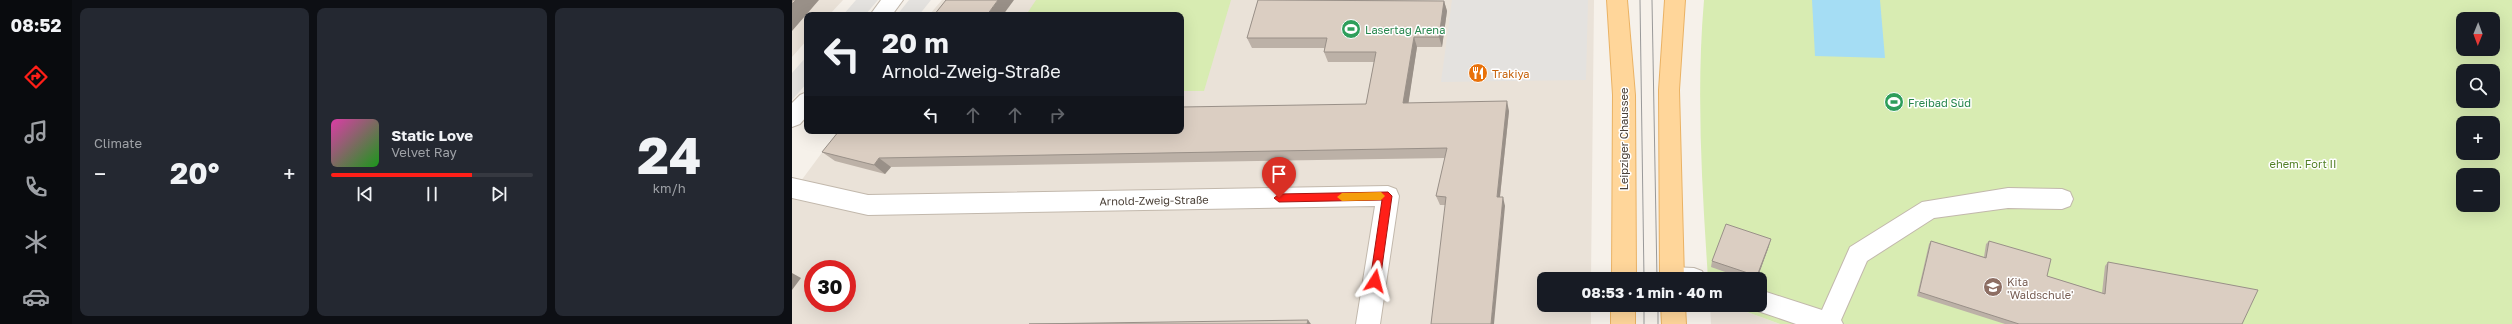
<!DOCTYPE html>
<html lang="en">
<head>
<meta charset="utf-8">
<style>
	:root { --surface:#171b24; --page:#242831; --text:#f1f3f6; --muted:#9ea1a6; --line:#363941; --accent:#ff1f18 }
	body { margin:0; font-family:"Golos Text",sans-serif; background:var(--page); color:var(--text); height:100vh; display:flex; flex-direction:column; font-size:15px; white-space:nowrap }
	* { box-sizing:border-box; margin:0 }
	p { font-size:13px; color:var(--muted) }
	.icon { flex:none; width:22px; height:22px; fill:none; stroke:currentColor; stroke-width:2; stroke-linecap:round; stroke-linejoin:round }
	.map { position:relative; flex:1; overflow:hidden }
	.side { display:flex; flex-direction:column; gap:8px; padding:8px; background:#0d0f14; width:720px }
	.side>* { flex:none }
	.top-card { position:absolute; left:12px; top:12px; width:380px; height:122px; border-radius:8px; box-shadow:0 4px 16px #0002; background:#171b24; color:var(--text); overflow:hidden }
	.needle { width:26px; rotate:181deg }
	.controls { position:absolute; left:1664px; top:12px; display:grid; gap:8px }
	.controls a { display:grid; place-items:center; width:44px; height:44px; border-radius:8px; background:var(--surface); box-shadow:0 4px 16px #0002; font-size:20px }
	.speed { position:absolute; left:12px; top:260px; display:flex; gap:8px; font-size:20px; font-weight:700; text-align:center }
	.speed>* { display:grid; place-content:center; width:52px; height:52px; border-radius:50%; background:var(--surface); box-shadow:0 4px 16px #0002; line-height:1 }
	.speed .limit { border:6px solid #d22; background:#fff; color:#111 }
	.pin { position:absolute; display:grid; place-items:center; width:34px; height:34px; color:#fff; margin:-41px -17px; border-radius:50% 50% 50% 0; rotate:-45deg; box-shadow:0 0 4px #0007 }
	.pin .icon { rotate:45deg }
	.me { position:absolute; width:44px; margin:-22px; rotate:9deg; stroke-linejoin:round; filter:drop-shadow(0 0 3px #0008) }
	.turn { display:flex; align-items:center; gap:14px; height:84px; padding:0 12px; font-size:18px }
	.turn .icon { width:52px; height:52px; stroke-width:2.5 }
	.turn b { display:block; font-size:28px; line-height:34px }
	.lanes { display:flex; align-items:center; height:38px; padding:0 12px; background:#0003; justify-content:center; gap:20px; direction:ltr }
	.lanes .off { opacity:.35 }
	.big { font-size:30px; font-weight:700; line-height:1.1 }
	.side .widget { flex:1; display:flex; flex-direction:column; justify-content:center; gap:6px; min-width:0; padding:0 14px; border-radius:8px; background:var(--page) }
	.side .dial { align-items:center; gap:0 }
	.dial b { font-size:52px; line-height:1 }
	.song { display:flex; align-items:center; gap:12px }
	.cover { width:48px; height:48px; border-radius:6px; background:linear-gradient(135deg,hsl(320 70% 55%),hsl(120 70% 35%)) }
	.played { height:4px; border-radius:2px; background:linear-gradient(90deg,var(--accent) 70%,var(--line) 70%) }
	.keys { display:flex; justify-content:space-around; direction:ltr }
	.heat { display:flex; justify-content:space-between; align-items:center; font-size:22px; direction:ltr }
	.side .tiles { flex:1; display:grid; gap:8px; grid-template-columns:repeat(3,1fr) }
	.trip { position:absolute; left:745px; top:272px; width:230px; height:40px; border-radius:8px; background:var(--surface); box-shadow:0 4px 16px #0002; font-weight:700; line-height:40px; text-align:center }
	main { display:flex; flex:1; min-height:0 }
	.tab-bar { display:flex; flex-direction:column; width:72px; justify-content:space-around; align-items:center; background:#090b0e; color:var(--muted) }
	.tab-bar .icon { width:28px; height:28px }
	.tab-bar .current { color:var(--accent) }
	.tab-bar b { font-size:18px; color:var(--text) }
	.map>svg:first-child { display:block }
</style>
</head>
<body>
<main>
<nav class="tab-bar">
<b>08:52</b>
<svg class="icon current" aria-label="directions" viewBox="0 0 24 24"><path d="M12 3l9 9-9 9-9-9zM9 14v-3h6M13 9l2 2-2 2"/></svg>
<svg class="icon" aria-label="music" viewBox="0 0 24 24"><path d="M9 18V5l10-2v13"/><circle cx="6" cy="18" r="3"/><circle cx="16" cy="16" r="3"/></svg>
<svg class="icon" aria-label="phone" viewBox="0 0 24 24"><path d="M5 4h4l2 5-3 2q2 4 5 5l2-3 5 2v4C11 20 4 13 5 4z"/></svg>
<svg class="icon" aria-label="climate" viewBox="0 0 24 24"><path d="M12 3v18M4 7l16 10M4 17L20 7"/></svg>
<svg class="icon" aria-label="car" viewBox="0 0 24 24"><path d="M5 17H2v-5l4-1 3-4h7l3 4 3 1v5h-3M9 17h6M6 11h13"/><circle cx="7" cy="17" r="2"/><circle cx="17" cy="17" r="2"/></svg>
</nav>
<section class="side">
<div class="tiles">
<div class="widget"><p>Climate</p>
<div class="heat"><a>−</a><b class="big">20°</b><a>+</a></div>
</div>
<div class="widget">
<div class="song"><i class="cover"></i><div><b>Static Love</b><p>Velvet Ray</p></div></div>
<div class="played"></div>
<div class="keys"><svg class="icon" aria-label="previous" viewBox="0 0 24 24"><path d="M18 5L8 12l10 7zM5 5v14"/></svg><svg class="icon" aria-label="pause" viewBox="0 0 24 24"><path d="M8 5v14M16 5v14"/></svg><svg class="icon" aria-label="next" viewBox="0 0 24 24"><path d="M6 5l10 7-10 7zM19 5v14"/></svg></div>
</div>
<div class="widget dial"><b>24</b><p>km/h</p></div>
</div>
</section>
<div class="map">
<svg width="1720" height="324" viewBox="0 0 1720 324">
	<rect width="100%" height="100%" fill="#f6f1ea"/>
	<g fill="#eae2d8" fill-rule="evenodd">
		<path d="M0,0H51L37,15H15V40L0,57Z"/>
		<path d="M150,0H802L799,279H752V305H799V324H0V193L46,131H389V15H137ZM21,269H55V303H21Z"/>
		<path d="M918,305H936L988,324H919Z"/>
	</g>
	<g fill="#d8ecb2" fill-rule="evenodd">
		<path d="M244,0H439L412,91H389V15H234Z"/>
		<path d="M912,0H1720V324H988L936,305H968V279H916C910,186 904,93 912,0ZM1671,19H1701V49H1671ZM1671,71H1701V101H1671ZM1671,123H1701V153H1671ZM1671,175H1701V205H1671Z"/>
	</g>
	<g fill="#e4e2df">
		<path d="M64,0H86L73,15H51Z"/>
		<path d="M117,0H139L127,15H105Z"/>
		<path d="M660,0H796L794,80L649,82Z"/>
		<path d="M15,56V83L0,100V73Z"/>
	</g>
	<path fill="#a5ddf4" d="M1020,0H1088L1093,58L1023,56Z"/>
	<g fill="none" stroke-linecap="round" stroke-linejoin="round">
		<defs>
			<g id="minor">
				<path d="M89,0H111L100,15H78Z"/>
				<path d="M15,92V116L8,124L0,127V103L8,95Z"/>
				<path d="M0,178L76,195L596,186L604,189L607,196L588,324H564L583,206L76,215L0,198Z"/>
				<path d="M1216,188L1270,189L1278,192L1281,199L1278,206L1270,209L1216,208L1142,218L1075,261L1049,320L1051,324H1004L960,309L958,305H968V290L1030,310L1058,247L1130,202Z"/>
				<path d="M880,267L902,268L910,271L914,279H869L872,270Z"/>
			</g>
			<g id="major">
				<path d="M815,0H835L843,95L844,279H820L821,95Z"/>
				<path d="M873,0H893L887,90L892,279H868L867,90Z"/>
				<rect x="819" y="305" width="24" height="19"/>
				<path d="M869,305H893L894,324H870Z"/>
			</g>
		</defs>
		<use href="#minor" stroke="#c2b8ac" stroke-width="2"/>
		<use href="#major" stroke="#eab264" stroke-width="2"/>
		<use href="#minor" fill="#fff" fill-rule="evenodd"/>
		<use href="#major" fill="#ffd69a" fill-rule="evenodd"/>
		<g stroke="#999" stroke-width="1">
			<path d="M848,0L852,279"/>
			<path d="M860,0L865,279"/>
			<path d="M852,305V324"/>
			<path d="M866,305V324"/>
		</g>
	</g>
	<g fill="#bcb1a7">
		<path d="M466,0L652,1L655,11L650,47H625L616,103L717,111L708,197L713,206L648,205L644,196L653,158L99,167L93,174L43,161L30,152L574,104L582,62H536L532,52V48H460L455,38Z"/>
		<path d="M1139,241L1192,257L1194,244L1197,241L1255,276L1310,293L1313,266L1316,262L1450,324H1213L1125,296L1137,244Z"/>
		<path d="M977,246L965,279H953L919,267L920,261Z"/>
	</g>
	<g fill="#999088">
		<path d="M4,0H27L0,31V4Z"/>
		<path d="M206,0H222L211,15H195Z"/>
		<path d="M652,1L655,11L650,47L647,37Z"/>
		<path d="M622,37L625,47L615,113L611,103Z"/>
		<path d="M715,101L717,111L707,205L705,197Z"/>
		<path d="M87,158L99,167L93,174L82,165Z"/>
		<path d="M711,197L713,206L702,324H699Z"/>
		<path d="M979,239L977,246L965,279H964Z"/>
		<path d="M0,273L9,278L0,290Z"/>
		<path d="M516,320L519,324H515Z"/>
	</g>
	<g fill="#dbcec2" stroke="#999088">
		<path d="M0,0H4L0,4Z"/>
		<path d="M154,0H206L195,15H142Z"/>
		<path d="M466,0L652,1L647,37H622L611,103L715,101L705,197H711L699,324H639L654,197L644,196L655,148L87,158L82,165L30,152L47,131H389V107L574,104L584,52H532L535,38H455Z"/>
		<path d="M934,224L979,239L965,276L920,261Z"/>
		<path d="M1139,241L1194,258L1197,241L1259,259L1255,276L1313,294L1316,262L1466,290L1450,324H1227L1127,292Z"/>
		<path d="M516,320L515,324H237Z"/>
	</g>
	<path fill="#ff1f18" stroke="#a61410" d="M596,192L600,196L588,281L583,286L578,281L590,200L487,202L482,198L487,194Z"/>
	<path fill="#f59e0b" d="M589,192L593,196L589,200L550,201L545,197L550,193Z"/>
	<defs>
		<symbol id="stadium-disc" viewBox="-11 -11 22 22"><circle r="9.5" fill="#2e9e5b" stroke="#fff"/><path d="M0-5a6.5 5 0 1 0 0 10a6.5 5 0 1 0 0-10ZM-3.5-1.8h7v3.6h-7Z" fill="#fff"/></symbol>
		<symbol id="restaurant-disc" viewBox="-11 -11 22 22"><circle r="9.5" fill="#e8710a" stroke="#fff"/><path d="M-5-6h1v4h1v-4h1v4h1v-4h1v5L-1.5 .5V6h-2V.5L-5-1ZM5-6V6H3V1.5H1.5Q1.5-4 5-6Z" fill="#fff"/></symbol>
		<symbol id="school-disc" viewBox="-11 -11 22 22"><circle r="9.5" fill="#8d6e63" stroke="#fff"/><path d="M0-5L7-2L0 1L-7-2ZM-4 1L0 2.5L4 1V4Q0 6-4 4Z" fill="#fff"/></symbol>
	</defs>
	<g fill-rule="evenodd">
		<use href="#stadium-disc" x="548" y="18" width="22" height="22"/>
		<use href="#restaurant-disc" x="675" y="62" width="22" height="22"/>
		<use href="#stadium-disc" x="1091" y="91" width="22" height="22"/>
		<use href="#school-disc" x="1190" y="276" width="22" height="22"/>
	</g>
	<g text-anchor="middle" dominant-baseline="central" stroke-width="3" stroke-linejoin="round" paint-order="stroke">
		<g font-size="11" fill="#27864d" stroke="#fff" text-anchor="start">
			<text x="573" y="29">Lasertag Arena</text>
			<text x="1116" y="102">Freibad Süd</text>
		</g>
		<g font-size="11" fill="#c56008" stroke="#fff" text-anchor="start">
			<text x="700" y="73">Trakiya</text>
		</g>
		<g font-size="11" fill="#4b4138" stroke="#fff">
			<text transform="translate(831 139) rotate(-90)">Leipziger Chaussee</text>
			<text transform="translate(362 200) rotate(-1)">Arnold-Zweig-Straße</text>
		</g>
		<g font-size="11" fill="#538127" stroke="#fff">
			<text x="1511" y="163">ehem. Fort II</text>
		</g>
		<g font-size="11" fill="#785e54" stroke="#fff" text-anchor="start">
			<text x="1215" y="281">Kita<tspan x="1215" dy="13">'Waldschule'</tspan></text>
		</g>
	</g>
</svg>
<div class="controls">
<a><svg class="needle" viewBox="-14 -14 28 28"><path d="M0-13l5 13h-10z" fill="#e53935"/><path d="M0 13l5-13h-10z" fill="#9ea1a6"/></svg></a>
<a><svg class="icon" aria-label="search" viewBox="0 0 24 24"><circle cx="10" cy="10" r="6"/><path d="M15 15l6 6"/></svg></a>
<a>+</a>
<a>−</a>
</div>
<div class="speed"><div class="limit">30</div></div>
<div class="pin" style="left:487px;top:198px;background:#d93025"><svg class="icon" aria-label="arrive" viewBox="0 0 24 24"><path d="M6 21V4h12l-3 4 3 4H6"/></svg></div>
<svg class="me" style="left:583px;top:281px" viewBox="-20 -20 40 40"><path d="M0-17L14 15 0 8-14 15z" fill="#ff1f18" stroke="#fff" stroke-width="4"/></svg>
<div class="trip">08:53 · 1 min · 40 m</div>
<div class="top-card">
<div class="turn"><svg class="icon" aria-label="left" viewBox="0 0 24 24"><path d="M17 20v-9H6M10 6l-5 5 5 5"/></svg><div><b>20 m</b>Arnold-Zweig-Straße</div></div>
<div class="lanes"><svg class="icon" aria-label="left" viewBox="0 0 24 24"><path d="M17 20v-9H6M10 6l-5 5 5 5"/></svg><svg class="icon off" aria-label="ahead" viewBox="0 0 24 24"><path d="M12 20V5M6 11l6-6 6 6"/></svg><svg class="icon off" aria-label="ahead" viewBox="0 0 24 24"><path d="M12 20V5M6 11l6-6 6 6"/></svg><svg class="icon off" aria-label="right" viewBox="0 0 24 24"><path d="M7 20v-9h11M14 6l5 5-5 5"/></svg></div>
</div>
</div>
</main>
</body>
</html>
